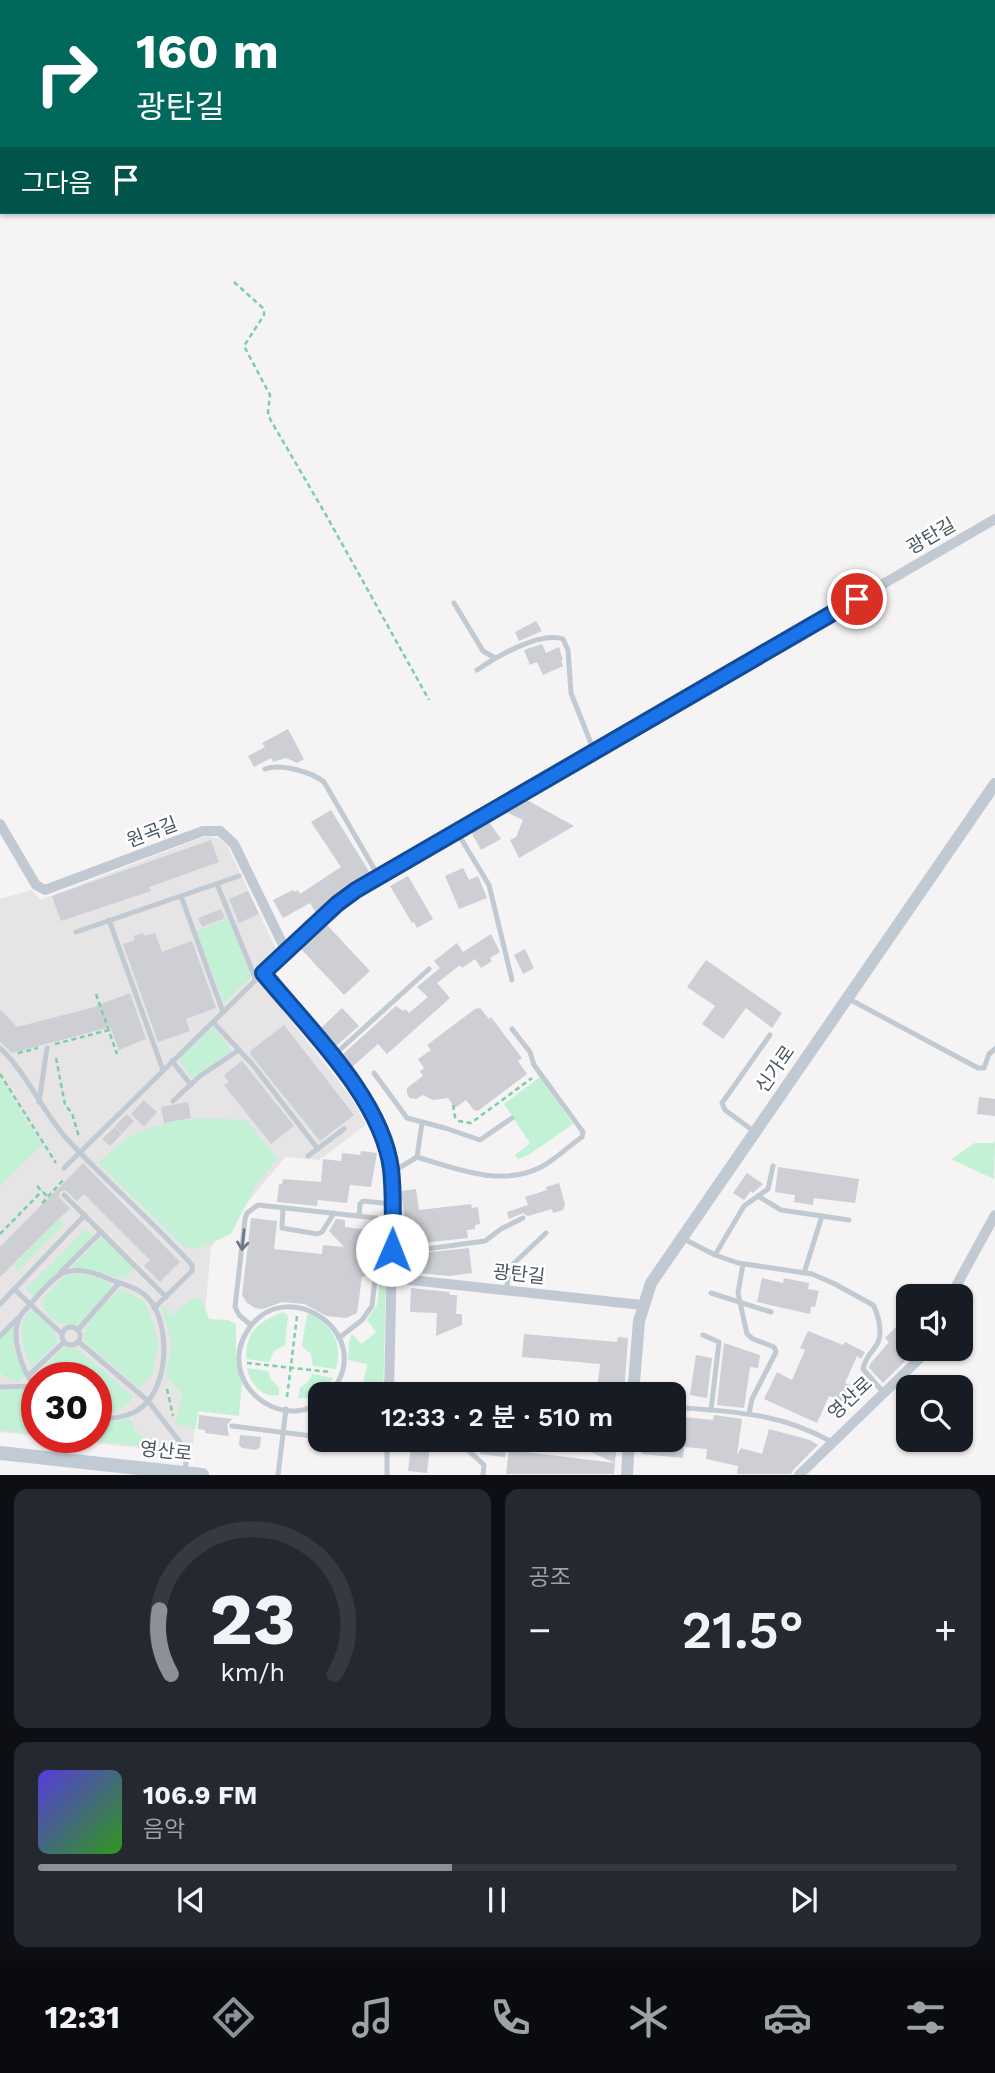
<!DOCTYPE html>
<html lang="ko">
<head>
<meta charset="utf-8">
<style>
	:root { --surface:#171b24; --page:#242831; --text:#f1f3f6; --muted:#9ea1a6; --line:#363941; --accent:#8c9099 }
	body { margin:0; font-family:"Work Sans","Noto Sans KR",sans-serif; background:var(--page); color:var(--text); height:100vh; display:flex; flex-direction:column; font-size:26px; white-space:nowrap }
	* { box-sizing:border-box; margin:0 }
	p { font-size:23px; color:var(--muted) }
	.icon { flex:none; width:38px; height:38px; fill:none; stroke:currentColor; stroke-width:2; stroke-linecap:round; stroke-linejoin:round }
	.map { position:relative; height:1475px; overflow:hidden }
	.details { display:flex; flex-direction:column; gap:14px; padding:14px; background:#0d0f14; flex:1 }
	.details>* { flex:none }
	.hud { position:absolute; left:0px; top:0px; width:996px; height:214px; box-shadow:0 2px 5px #0004; background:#00695c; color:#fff; overflow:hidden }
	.buttons { position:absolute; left:896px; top:1284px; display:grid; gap:14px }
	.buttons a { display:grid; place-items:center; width:77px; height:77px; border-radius:14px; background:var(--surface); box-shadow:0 2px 5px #0004; font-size:35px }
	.speed { position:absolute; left:21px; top:1362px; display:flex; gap:14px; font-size:35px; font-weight:700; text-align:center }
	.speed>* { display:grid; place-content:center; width:91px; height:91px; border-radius:50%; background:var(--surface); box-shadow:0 2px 5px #0004; line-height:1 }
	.speed .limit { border:10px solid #d22; background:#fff; color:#111 }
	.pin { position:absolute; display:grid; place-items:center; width:60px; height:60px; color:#fff; margin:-30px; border:4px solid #fff; border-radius:50%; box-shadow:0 2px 7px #0007 }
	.me { position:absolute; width:77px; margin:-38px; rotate:1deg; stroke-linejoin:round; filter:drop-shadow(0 0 5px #0008) }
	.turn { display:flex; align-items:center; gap:24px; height:147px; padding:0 21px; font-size:32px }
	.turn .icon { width:91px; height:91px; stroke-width:2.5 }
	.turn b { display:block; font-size:49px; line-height:60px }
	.then { display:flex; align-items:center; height:66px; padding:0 21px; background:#0003; gap:14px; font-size:26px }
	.big { font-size:52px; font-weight:600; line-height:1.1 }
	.details .tile { flex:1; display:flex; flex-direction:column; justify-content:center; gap:10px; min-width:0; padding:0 24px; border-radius:14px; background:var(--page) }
	.details .dial { align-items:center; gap:0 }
	.dial svg { height:182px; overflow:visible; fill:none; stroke:var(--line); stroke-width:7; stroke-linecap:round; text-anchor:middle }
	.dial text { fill:var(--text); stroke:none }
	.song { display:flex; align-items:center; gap:21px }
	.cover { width:84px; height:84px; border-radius:10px; background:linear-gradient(135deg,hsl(250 70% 55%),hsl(110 70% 35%)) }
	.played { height:7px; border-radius:4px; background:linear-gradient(90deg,var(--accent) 45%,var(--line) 45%) }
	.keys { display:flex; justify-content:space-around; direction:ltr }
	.heat { display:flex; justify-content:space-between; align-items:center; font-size:38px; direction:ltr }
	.details .tiles { flex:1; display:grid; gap:14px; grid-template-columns:1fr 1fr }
	.tile:last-child { grid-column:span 2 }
	.trip { position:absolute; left:308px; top:1382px; width:378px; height:70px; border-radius:14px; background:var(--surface); box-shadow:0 2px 5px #0004; font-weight:600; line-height:70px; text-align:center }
	.tabs { display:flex; height:112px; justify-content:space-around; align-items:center; background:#090b0e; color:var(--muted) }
	.tabs .icon { width:49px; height:49px }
	.tabs .on { color:var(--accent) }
	.tabs b { font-size:32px; color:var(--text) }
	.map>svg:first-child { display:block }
</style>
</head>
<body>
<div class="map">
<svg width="995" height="1475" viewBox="0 0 995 1475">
	<rect width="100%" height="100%" fill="#f5f3f3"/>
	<path fill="#e6e4e5" d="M206,836L220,839L228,847L276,949L255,975L351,1097L366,1125L319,1160L285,1157L211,1247L192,1454L43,1437H96V1377H37V1436L0,1432V899L32,890L40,900Z"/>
	<g fill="#c3f1d5">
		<path d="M228,918L251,977L224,1003L196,931Z"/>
		<path d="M213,1027L232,1051L192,1078L180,1061V1057Z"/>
		<path d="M540,1077L573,1124L530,1154L518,1159L515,1155L530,1143L504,1104Z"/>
		<path d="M0,1078L42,1145L0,1186Z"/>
		<path d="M203,1118L246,1120L277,1158L255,1187L231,1234L198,1249L184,1247L98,1163C137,1127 152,1124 203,1118Z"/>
		<path d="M995,1141L994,1179L951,1159L975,1143H993Z"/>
		<path d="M60,1219L64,1224L17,1271L13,1266Z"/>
		<path d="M86,1229L93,1236L34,1296L26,1289Z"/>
		<path d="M101,1237L134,1268L124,1279L72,1267Z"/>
		<path d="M387,1246L383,1395H368V1392L362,1391L367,1364L348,1360L349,1342L352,1334L362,1344L376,1332L367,1320L377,1305L383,1253Z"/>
		<path d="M78,1274L96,1277L110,1283L112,1288L80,1323C65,1331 44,1317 42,1300L65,1276Z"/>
		<path d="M123,1290L144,1301L153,1321L158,1344L152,1375L140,1388L86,1343L83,1337C87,1319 105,1305 118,1291Z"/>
		<path d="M201,1297L209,1319L228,1320L236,1324V1361L242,1384L239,1416L198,1411L196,1429L176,1424L182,1394L166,1376L172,1343L161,1306L165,1307L171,1316L194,1298Z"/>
		<path d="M33,1311L54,1331L58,1342L32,1367C24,1350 17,1333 26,1315Z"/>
		<path d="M283,1312L288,1316L285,1345L274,1351L269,1362L246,1359C246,1330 259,1322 283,1312Z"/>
		<path d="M307,1314H312C333,1329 343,1341 336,1369L313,1366L311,1354L302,1346Z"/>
		<path d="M14,1324L13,1347L25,1375L18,1382L6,1378L0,1372V1338Z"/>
		<path d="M67,1347L79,1350L133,1397C127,1410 110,1412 96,1414V1377H37L36,1375L63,1348Z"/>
		<path d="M247,1368L268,1371L271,1379L279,1388V1395C264,1399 249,1383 247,1368Z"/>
		<path d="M312,1374L333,1378C325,1391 314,1400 298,1398L300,1388L308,1382Z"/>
		<path d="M27,1389L37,1398V1434L0,1430V1390Z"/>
		<path d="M130,1419L135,1431L153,1445V1447L58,1437H96V1423Z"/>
	</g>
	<g fill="#cdcfd5">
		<path d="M536,621L542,631L519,641L515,632Z"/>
		<path d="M542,644L546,653L559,647L563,660L561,661L563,666L543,675L537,662L530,665L524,650Z"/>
		<path d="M288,729L304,759L297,763L286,758L273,762L271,758L254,767L248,756L265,747L262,743Z"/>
		<path d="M527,800L574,826L519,858L510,840L516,837L523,820L506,812Z"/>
		<path d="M331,810L370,873L332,898L316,913L310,903L283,918L273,900L293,890L294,892L298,890L300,894L341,867L311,822Z"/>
		<path d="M489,822L501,839L481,850L471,832Z"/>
		<path d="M211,840L219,862L149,887L151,891L61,921L52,896Z"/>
		<path d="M463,868L469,880L478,876L487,898L459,909L445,876Z"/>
		<path d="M408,876L433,919L417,928L414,922L412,923L390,886Z"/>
		<path d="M248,891L259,914L239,923L229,899Z"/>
		<path d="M221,909L225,918L202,927L198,918Z"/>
		<path d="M327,925L370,971L344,995L301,949Z"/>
		<path d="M143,933L144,936L155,933L162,952L192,941L216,1008L186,1019L190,1031L158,1042L123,944L135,940L133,936Z"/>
		<path d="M491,934L500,952L490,958L492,961L481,968L475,959L462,968L460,965L437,983L450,998L387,1054L378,1044L352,1067L342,1055L396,1006L403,1011L405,1009L409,1013L428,997L417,987L440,968L434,961L457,943L463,952Z"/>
		<path d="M525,949L534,968L523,974L514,955Z"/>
		<path d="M706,960L782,1013L772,1028L746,1008L723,1039L702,1024L715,1006L687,987Z"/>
		<path d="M130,993L146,1039L119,1050L110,1027L12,1053L0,1042V1009L17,1027L91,1008Z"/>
		<path d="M342,1008L359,1026L336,1046L320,1029Z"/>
		<path d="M480,1008L489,1019L491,1017L522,1058L518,1061L527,1074L478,1111L474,1110L466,1100L455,1108L448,1098L433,1100L423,1095L416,1099L410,1098L407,1094V1088L423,1076L420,1071L424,1068L418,1059L431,1050L427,1045L475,1009Z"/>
		<path d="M284,1025L354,1115L320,1141L250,1054V1051Z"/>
		<path d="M242,1061L294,1126L271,1144L224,1085L229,1082L224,1075Z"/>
		<path d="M979,1097L995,1099V1116L977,1114Z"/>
		<path d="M144,1100L157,1112L144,1127L131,1114Z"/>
		<path d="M188,1102L191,1118L164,1123L161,1107Z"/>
		<path d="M127,1114L134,1121L122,1133L115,1126Z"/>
		<path d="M115,1127L122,1134L110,1146L102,1139Z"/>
		<path d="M361,1151L377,1153L371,1187L350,1185L347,1203L318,1200L317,1206L277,1202L279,1184H282L283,1179L321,1182L323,1159L341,1161L342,1153L360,1155Z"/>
		<path d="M83,1163L180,1262L160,1282L144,1266L150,1260L84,1194L77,1201L65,1190L60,1192L59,1197L70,1208L0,1277V1247Z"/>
		<path d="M778,1167L859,1179L855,1203L814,1198L813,1205L794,1202L795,1195L775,1192Z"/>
		<path d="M747,1173L763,1184L753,1193L751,1191L744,1200L733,1193Z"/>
		<path d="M559,1183L565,1204L563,1210L553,1213L552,1209L528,1216L523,1213L509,1219L507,1212L528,1205L525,1197L547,1190L546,1187Z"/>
		<path d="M416,1189L419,1210L471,1204L472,1208L478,1207L480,1224L475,1225V1229L467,1230L468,1238L413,1244L409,1221L405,1222L401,1191Z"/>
		<path d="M251,1218L277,1221L274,1249L322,1254L323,1245L344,1247L329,1231L336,1219L345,1220V1227L375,1231L370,1275L362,1277L357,1313L346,1318L327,1316L304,1304L282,1302L263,1309L255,1308L247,1303L242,1295Z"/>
		<path d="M469,1248L472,1273L449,1276L399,1271L400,1255Z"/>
		<path d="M762,1278L783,1283L784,1278L809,1283L808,1289L819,1291L815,1307L811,1306L810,1314L757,1302Z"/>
		<path d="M411,1288L449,1292L450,1295H457L456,1314H462V1325L436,1336L437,1313L410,1312Z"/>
		<path d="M908,1315V1349H917L883,1383L869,1368L870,1364L889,1342L885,1338Z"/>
		<path d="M808,1331L843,1345L845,1342L865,1352L861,1359L857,1356L845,1383L851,1385L844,1402L829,1396L817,1423L764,1399L777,1372L792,1380L805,1350L800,1348Z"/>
		<path d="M524,1334L617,1342L618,1337L628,1338L624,1392L597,1389L600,1364L522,1357Z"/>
		<path d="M724,1343L760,1355L758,1368L750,1367L744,1408L717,1405Z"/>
		<path d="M696,1355L712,1358L707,1398L690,1395Z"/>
		<path d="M199,1415L232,1419L227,1425L229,1436L205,1433V1430L198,1429Z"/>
		<path d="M714,1415L742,1419L737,1455L741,1448L762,1454L769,1429L810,1440L818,1445L794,1469L791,1474H737L738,1466L706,1459L707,1449L684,1447L683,1458L642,1454L644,1440H674V1416L713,1420Z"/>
		<path d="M240,1435L261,1437L260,1447L256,1450L242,1448L239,1445Z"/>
		<path d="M480,1440H507L505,1457L480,1454Z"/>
		<path d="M564,1440H617L615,1463Z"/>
		<path d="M411,1445L430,1447L427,1473L408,1471Z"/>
		<path d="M509,1450L615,1463L614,1474H506Z"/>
	</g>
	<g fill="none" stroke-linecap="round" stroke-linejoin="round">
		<g stroke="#7ad0a6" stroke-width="2.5" stroke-dasharray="5 3.5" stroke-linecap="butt">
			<path d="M0,136L2,135"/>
			<path d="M234,282L264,309V315L244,346L270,395L268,412L270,419L326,515L429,700"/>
			<path d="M96,994L117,1054"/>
			<path d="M55,1044L109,1030"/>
			<path d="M18,1053L38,1048"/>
			<path d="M56,1058L65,1105L72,1113L79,1137"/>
			<path d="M0,1074L56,1163"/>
			<path d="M453,1105L455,1117L459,1121L471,1123L532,1078"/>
			<path d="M37,1186L47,1196"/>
			<path d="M44,1203L43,1202L65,1178"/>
			<path d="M0,1234L42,1191"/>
			<path d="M247,1363L330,1372"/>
			<path d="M167,1389L173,1416"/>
			<path d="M287,1397L297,1316"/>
		</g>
		<g stroke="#c1cad2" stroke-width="5">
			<path d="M454,603L483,651L495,658"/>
			<path d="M477,670C496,657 540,631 563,639L568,650L571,693L594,751"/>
			<path d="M265,769C280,763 312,772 324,782L379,877"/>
			<path d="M457,832L489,885L512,980"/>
			<path d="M217,884L256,980"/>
			<path d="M181,896L223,1012"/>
			<path d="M109,920L163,1070"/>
			<path d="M76,932L239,876"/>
			<path d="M849,999L978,1068H984L989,1054L995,1049"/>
			<path d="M213,1022L253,1065L318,1149"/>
			<path d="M0,1048C27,1073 42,1111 67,1139C107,1182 152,1221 192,1265V1271L154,1308"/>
			<path d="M333,1056L429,969"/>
			<path d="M172,1061L191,1085"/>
			<path d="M374,1073L407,1118L445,1128L480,1140L512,1118"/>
			<path d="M173,1101L200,1076L239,1050"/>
			<path d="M39,1102L47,1048"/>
			<path d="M755,1132L725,1110L722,1103L770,1035"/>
			<path d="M308,1156L344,1129"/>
			<path d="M417,1157C456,1169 504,1188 543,1166C557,1158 569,1146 582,1137L583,1132L534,1065L530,1052L512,1029"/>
			<path d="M64,1168L263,973"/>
			<path d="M391,1173L417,1157L422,1123"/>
			<path d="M64,1195L166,1297"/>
			<path d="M758,1196L781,1210L849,1220"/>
			<path d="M283,1208L282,1228L317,1234L322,1232L334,1213"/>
			<path d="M359,1216L360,1204L363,1201L392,1204"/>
			<path d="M682,1238L715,1255L738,1263L812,1274L835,1284L873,1305C877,1311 877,1315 879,1322C884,1351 868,1346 863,1369L884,1393"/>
			<path d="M392,1250L426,1249L485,1241L501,1229L523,1218"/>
			<path d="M715,1255L744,1206L768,1189L773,1166"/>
			<path d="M743,1264L738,1293L747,1334L753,1339L774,1347L776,1352L752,1399L749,1414"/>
			<path d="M60,1273L101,1232"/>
			<path d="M804,1273L822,1216"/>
			<path d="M14,1289L62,1334"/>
			<path d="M506,1291L510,1267L546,1233"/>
			<path d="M711,1293L771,1312"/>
			<path d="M0,1304L85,1215"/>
			<path d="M251,1325L239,1315L235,1307L245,1219L247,1213L258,1205L376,1218L381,1225L372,1306L362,1320L339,1338"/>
			<circle cx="71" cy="1336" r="9"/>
			<path d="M78,1330L119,1283"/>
			<path d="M703,1335L719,1342L711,1410"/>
			<path d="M0,1336L17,1319"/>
			<path d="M79,1342L148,1401L187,1451L185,1473"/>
			<path d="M29,1375L64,1342"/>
			<path d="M0,1387L34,1386"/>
			<path d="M37,1390C22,1371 6,1330 24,1311C34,1301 51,1278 63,1273C77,1267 96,1273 109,1279C122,1284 139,1288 148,1298C172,1324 169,1391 138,1410C126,1418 110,1419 96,1419"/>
			<path d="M503,1390L552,1395"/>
			<path d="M320,1402C291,1424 247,1403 240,1369C237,1357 240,1343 246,1333C284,1268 383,1337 328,1395"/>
			<path d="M674,1407C733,1412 778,1412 832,1442"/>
			<path d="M232,1426L320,1437"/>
			<path d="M353,1440L372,1442"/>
			<path d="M466,1440L469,1451L484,1465L483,1475"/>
			<path d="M278,1475L286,1409"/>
			<path d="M387,1475V1443"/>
		</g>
		<g stroke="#c1cad2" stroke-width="10">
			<path d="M0,824L36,885L45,890L203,831H220L234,844L286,951"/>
			<path d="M392,1278L642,1305"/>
			<path d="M950,1297L995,1215"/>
			<path d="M389,1395L393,1204L391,1169L381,1132L352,1080L263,973L337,904L356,890L995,519"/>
			<path d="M387,1443V1440"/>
			<path d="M799,1475L918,1360L927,1349"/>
		</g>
		<g stroke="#c1cad2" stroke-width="12">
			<path d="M633,1395L639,1321L651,1283L995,784"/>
			<path d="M627,1475L629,1440"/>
		</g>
		<path stroke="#c1cbd6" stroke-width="14" d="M0,1453L202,1475"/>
	</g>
	<defs><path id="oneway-shaft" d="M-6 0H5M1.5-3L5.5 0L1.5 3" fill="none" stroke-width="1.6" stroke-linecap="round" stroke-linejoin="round" transform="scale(1.75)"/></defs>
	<use stroke="#6e7983" href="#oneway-shaft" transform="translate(243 1240) rotate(96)"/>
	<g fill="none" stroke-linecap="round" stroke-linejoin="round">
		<defs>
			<path id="route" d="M392,1250C393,1223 394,1196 391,1169C382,1098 307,1027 263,973L337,904L356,890L857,599"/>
		</defs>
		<use href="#route" stroke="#114b97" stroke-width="18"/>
		<use href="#route" stroke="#1a73e8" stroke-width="12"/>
	</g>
	<g text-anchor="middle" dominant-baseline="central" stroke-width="5" stroke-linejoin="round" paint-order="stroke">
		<g font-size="19" fill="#4a5661" stroke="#fff">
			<text transform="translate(931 536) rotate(-30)">광탄길</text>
			<text transform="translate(152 832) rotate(-21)">원곡길</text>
			<text transform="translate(775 1069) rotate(-55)">신가로</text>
			<text transform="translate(519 1274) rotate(6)">광탄길</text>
			<text transform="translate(850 1398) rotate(-43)">영산로</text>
			<text transform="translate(166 1451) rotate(6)">영산로</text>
		</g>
	</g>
</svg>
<div class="buttons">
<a><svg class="icon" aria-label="sound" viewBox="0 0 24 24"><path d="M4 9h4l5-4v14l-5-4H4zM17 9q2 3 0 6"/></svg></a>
<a><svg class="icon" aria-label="search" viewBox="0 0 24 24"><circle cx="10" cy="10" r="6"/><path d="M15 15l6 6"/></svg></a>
</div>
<div class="speed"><div class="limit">30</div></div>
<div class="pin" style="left:857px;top:599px;background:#d93025"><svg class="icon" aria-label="arrive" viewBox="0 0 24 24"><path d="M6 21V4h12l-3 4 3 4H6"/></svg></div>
<svg class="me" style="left:392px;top:1250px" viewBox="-20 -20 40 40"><circle r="19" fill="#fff"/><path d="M0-13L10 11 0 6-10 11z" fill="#1a73e8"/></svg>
<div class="trip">12:33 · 2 분 · 510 m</div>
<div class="hud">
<div class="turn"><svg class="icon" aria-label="right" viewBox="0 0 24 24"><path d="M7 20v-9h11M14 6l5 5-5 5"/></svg><div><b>160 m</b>광탄길</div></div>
<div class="then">그다음<svg class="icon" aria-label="arrive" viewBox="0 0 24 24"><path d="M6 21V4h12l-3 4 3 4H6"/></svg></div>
</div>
</div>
<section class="details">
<div class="tiles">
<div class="tile dial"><svg viewBox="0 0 100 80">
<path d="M14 69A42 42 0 1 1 86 69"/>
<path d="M14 69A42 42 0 0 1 9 41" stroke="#8c9099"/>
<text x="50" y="56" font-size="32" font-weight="700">23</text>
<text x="50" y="72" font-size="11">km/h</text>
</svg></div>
<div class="tile"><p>공조</p>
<div class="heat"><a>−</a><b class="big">21.5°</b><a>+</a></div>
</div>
<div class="tile">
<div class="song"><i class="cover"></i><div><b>106.9 FM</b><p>음악</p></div></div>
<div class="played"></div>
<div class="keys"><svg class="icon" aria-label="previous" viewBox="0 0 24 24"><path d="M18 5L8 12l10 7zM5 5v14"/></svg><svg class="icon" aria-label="pause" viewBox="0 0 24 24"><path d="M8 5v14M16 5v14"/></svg><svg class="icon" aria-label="next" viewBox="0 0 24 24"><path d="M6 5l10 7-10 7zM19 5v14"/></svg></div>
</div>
</div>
</section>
<nav class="tabs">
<b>12:31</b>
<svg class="icon on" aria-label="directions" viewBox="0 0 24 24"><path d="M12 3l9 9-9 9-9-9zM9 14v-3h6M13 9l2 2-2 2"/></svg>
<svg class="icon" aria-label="music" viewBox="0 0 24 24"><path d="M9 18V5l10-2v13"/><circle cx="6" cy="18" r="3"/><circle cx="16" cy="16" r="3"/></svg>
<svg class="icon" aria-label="phone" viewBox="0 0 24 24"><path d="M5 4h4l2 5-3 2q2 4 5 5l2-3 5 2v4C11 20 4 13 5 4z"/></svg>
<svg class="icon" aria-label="climate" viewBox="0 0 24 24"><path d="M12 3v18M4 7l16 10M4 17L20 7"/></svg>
<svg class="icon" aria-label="car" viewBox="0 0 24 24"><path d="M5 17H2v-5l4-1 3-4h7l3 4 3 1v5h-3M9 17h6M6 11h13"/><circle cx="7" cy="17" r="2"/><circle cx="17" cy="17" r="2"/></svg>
<svg class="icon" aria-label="filters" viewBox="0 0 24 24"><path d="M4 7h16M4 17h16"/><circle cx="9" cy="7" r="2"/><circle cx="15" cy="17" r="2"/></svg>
</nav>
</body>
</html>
